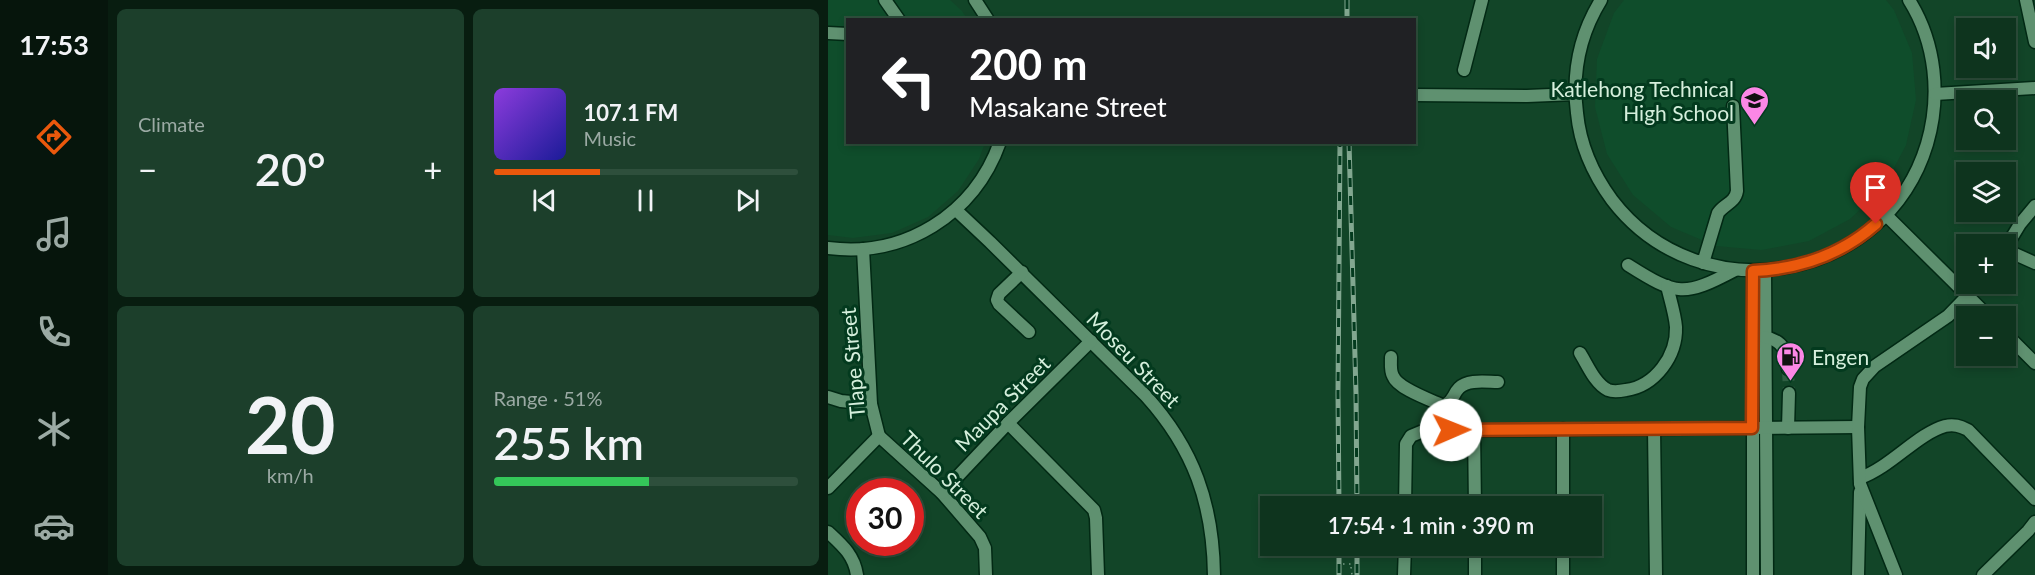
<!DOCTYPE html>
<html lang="en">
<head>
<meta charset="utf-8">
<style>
	:root { --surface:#0e341e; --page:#1c3f2b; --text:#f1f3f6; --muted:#9baaa4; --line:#2e4f3c; --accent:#ea580c }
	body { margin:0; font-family:Lato,sans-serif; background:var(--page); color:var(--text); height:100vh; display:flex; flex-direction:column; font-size:22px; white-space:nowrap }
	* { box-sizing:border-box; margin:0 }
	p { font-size:20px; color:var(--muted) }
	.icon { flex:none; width:33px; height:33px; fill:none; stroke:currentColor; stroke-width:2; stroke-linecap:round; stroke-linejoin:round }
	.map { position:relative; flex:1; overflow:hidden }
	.panel { display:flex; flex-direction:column; gap:9px; padding:9px; background:#081d10; width:720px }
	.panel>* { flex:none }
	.guide { position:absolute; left:18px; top:18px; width:570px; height:126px; border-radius:0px; box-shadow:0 3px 9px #0003,0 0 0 2px var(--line); background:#202124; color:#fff; overflow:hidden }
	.controls { position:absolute; left:1128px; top:18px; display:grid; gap:12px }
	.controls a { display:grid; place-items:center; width:60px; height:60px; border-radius:0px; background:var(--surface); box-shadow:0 3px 9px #0003,0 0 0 2px var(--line); font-size:30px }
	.speed { position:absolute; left:18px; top:478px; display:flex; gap:12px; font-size:30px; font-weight:700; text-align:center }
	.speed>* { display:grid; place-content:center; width:78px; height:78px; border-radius:50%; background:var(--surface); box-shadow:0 3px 9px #0003,0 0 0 2px var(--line); line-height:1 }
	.speed .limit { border:9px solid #d22; background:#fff; color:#111 }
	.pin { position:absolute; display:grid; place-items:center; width:51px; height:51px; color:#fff; margin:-62px -26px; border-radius:50% 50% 50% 0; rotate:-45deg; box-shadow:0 0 6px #0007 }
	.pin .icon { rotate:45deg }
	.me { position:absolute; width:66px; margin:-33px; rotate:89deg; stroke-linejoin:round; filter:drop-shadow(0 0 4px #0008) }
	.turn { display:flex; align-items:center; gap:21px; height:126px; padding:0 24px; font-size:27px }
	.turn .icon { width:78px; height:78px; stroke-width:2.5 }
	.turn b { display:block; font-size:42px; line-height:51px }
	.big { font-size:45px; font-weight:600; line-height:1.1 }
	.panel .widget { flex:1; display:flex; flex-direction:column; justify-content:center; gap:9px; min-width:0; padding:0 21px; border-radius:9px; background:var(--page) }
	.panel .dial { align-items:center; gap:0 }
	.dial b { font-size:78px; line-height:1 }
	.song { display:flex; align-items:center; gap:18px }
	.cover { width:72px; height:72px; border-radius:9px; background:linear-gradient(135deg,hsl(270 70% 55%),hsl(240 70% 35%)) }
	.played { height:6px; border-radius:3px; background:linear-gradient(90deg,var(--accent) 35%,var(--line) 35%) }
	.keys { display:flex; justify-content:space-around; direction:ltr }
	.heat { display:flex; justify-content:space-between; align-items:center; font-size:33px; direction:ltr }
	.charge { height:9px; border-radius:4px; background:linear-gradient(90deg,#34c759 51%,var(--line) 0) }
	.panel .tiles { flex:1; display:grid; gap:9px; grid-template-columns:repeat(2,1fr) }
	.trip { position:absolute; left:432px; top:496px; width:342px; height:60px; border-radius:0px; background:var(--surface); box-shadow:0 3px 9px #0003,0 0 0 2px var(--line); font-weight:600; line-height:60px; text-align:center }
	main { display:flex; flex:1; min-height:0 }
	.menu { display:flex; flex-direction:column; width:108px; justify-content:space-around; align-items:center; background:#06150c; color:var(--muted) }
	.menu .icon { width:42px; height:42px }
	.menu .active { color:var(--accent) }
	.menu b { font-size:27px; color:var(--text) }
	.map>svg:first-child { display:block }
</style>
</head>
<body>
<main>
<nav class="menu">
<b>17:53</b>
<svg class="icon active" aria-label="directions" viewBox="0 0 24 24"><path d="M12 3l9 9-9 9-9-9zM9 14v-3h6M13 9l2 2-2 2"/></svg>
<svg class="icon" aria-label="music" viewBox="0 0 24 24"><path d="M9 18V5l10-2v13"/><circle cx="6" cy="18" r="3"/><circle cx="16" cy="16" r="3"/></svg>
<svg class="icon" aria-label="phone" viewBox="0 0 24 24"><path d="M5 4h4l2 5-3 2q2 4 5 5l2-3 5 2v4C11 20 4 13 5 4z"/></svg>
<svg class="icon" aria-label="climate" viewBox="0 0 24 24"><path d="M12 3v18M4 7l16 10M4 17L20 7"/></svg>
<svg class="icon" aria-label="car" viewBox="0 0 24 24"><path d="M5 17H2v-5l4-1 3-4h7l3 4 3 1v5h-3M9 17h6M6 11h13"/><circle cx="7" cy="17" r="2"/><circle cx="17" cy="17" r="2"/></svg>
</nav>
<section class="panel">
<div class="tiles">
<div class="widget"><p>Climate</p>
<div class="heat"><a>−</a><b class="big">20°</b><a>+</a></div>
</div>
<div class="widget">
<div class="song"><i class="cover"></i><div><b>107.1 FM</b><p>Music</p></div></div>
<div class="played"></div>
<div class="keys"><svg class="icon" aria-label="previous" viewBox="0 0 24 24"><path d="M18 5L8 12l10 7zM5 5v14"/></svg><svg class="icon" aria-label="pause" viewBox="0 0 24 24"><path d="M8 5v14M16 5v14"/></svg><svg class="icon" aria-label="next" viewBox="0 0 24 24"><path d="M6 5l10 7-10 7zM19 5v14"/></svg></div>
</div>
<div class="widget dial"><b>20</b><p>km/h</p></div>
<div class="widget"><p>Range · 51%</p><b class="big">255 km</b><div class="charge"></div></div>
</div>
</section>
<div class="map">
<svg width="1207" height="575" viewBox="0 0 1207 575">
	<rect width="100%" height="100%" fill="#124528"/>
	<g fill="#0f4d2b">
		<path d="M0,0H122L134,11L139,19L20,20V142L157,143L151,159L130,191L100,217L64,233L25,238L0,235Z"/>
		<path d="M796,0H1058L1066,10L1084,53L1088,100L1078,145L1056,187L1022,219L981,241L934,250L888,246L843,227L805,195L779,154L767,107L769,59L786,13Z"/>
	</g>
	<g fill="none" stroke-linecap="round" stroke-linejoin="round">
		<path stroke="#2f5e43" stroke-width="12" stroke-dasharray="12 6" stroke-linecap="butt" d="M960,369L961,393"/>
		<defs>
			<g id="minor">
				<path d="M57,0L71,20"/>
				<path d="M147,0L160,20"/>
				<path d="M773,0C752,34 744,73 749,113C752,145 765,174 784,200C872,315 1057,283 1099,144C1113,96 1108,43 1081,0"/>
				<path d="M1198,0L1207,42"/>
				<path d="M0,33L20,34"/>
				<path d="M636,70L654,0"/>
				<path d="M1107,94L1207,88"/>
				<path d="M586,95L699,96L747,94"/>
				<path d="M128,210L162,242L318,396C366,449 385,504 386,575"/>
				<path d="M1058,215L1160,316"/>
				<path d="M1178,247L1192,224L1207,206"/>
				<path d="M0,248C76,258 146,215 172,142"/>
				<path d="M35,249L43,404L51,436"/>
				<path d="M1178,250L1207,263"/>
				<path d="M875,263L890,213C896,204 907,203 909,191L905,106"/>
				<path d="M800,265C849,296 856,297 907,270"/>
				<path d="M925,271V575"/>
				<path d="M937,271L939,575"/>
				<path d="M194,272L171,294L169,300L171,304L201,332"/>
				<path d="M1178,334L1207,363"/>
				<path d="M937,337C956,341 959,352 960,369"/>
				<path d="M752,353C759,364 767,384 780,390C785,392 793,391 798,390C827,386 849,356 848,327C847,314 842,299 839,286"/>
				<path d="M563,357C563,363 562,371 565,376C570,389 603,400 616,406L619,409L623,430"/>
				<path d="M0,397L13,401L43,404"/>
				<path d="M616,406C627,400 624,395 631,388C640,379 658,382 670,382"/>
				<path d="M180,423L266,510L268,518L270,575"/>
				<path d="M960,428L961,393"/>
				<path d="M646,429L647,507"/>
				<path d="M735,429V507"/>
				<path d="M826,429L828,575"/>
				<path d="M51,436L114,493L152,537L157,548L158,575"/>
				<path d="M1032,478C1063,467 1089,434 1117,426C1126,424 1132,426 1140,430L1207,499"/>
				<path d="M0,488L51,436"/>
				<path d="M114,493L180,423L263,341"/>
				<path d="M577,507L578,444L583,436L595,431L1030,427"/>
				<path d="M0,532C14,545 26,555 29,575"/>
				<path d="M647,546V575"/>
				<path d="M735,546V575"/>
				<path d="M576,575L577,546"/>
				<path d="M1030,575L1032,492"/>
				<path d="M1068,575L1032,484L1030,427L1032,387L1035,379L1047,366L1120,316L1151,284"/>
				<path d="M1155,575L1200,531L1207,522"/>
			</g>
		</defs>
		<use href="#minor" stroke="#022914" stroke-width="15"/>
		<g stroke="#7a9f88" stroke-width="1.5" stroke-dasharray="1.5 4.5" stroke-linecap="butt">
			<path d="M515,564H527"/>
			<path d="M523,567L524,575"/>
		</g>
		<use href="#minor" stroke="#5f9170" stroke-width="12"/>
		<defs>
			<g id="rail">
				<path d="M519,0V20"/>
				<path d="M521,142L528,393L529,507"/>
				<path d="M511,507L510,393L512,142"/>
				<path d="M511,546V575"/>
				<path d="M529,546V575"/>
			</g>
		</defs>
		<use href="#rail" stroke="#82a790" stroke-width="5"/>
		<use href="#rail" stroke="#033a1e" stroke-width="3" stroke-dasharray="9" stroke-linecap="butt"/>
	</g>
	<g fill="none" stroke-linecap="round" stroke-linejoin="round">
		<defs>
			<path id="route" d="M623,430L924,428L925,271C970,269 1013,255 1048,224"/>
		</defs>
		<use href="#route" stroke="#983908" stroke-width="15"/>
		<use href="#route" stroke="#ea580c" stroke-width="10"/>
	</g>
	<defs>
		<symbol id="school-pin" viewBox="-11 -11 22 30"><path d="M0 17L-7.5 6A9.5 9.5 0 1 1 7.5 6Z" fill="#fb87e6" stroke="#033a1e"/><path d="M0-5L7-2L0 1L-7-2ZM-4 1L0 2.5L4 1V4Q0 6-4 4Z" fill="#111"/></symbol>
		<symbol id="fuel-pin" viewBox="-11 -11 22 30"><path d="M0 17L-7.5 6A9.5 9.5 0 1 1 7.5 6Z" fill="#fb87e6" stroke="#033a1e"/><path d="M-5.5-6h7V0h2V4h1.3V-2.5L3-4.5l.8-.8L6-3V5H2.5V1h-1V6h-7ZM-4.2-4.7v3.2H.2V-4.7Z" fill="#111"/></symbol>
	</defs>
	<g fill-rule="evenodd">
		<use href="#school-pin" x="910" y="84" width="33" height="45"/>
		<use href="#fuel-pin" x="946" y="340" width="33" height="45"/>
	</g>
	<g text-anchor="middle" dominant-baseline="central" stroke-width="6" stroke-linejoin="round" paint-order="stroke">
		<g font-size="21" fill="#d5efdc" stroke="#033a1e" text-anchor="end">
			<text x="906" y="88">Katlehong Technical<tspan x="906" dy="24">High School</tspan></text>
			<text x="984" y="356" text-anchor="start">Engen</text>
		</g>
		<g font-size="21" fill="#d5efdc" stroke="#033a1e">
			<text transform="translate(306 359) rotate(46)">Moseu Street</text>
			<text transform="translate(24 363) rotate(-95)">Tlape Street</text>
			<text transform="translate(174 403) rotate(-45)">Maupa Street</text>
			<text transform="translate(117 474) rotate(45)">Thulo Street</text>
		</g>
	</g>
</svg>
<div class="controls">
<a><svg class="icon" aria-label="sound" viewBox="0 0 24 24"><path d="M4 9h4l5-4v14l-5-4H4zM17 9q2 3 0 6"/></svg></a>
<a><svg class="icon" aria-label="search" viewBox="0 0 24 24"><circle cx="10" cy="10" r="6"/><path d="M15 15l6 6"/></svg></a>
<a><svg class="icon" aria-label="layers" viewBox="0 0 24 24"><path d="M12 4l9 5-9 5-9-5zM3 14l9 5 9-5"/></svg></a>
<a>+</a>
<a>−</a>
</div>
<div class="speed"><div class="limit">30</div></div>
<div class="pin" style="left:1048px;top:224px;background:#d93025"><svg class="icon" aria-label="arrive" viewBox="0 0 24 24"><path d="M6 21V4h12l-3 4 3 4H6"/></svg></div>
<svg class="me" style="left:623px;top:430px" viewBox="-20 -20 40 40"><circle r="19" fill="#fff"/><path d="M0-13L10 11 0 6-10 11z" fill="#ea580c"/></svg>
<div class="trip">17:54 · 1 min · 390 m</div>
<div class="guide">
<div class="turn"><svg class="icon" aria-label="left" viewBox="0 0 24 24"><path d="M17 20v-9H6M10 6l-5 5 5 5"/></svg><div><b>200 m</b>Masakane Street</div></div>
</div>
</div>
</main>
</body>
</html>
